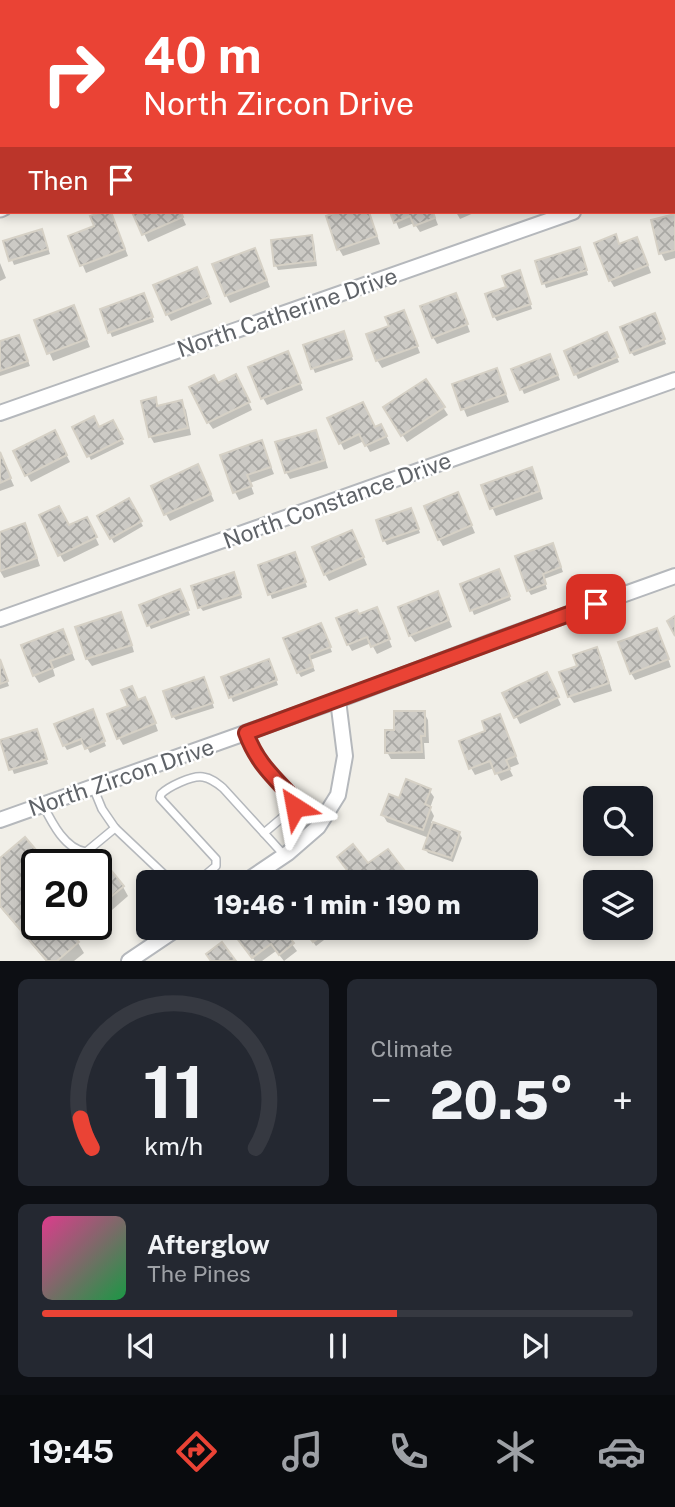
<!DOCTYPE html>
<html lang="en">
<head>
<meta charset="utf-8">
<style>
	:root { --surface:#171b24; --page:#242831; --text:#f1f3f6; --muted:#9ea1a6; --line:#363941; --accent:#ea4335 }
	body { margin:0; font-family:"Public Sans",sans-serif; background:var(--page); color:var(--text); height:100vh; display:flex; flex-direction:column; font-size:26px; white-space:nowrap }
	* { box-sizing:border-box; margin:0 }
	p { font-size:23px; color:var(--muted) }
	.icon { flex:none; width:38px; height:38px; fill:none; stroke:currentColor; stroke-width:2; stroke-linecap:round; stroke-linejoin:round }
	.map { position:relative; height:961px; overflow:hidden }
	.panel { display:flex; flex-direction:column; gap:18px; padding:18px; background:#0d0f14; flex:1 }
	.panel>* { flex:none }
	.guide { position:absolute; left:0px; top:0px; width:676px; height:214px; box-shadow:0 4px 10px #0003; background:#ea4335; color:#fff; overflow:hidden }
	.fabs { position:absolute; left:583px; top:786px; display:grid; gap:14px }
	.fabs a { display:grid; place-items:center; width:70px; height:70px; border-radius:10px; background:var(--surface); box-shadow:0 4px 10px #0003; font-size:35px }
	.speed { position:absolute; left:21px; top:849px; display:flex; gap:14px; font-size:35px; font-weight:700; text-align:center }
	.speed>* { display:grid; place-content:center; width:91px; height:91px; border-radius:50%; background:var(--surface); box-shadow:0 4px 10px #0003; line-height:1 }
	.speed .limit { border:4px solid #111; border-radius:10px; background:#fff; color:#111 }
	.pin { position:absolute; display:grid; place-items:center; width:60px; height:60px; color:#fff; margin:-30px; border-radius:14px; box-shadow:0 4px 10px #0006 }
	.me { position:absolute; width:77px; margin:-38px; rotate:326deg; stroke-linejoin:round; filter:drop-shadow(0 0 5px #0008) }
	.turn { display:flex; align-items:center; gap:24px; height:147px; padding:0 28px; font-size:32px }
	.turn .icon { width:91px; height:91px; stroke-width:2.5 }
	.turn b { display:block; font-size:49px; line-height:60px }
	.then { display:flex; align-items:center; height:66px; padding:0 28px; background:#0003; gap:14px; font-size:26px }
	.big { font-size:52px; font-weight:800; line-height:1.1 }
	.panel .widget { flex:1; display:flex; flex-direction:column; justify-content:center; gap:10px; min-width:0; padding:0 24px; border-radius:10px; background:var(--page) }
	.panel .dial { align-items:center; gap:0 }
	.dial svg { height:182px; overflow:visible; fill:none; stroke:var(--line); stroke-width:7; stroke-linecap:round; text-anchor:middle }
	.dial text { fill:var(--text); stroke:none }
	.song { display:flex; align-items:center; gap:21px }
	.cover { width:84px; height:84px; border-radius:10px; background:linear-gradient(135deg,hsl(330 70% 55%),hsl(140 70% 35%)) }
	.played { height:7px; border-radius:4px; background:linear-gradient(90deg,var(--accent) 60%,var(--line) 60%) }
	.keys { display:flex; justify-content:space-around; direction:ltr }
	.heat { display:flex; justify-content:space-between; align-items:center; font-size:38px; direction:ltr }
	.panel .tiles { flex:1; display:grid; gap:18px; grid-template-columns:1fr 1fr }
	.widget:last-child { grid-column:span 2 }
	.trip { position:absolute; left:136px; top:870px; width:402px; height:70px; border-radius:10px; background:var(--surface); box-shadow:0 4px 10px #0003; font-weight:800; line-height:70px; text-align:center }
	.dock { display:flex; height:112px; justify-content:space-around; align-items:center; background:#090b0e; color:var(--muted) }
	.dock .icon { width:49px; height:49px }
	.dock .on { color:var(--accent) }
	.dock b { font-size:32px; color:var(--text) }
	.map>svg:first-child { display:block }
</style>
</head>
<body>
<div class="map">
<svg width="675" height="961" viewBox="0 0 675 961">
	<defs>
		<pattern id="building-cross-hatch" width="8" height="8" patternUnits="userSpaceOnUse" patternTransform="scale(1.75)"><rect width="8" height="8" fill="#cccac5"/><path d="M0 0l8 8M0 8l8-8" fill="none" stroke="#a9a8a4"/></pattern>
	</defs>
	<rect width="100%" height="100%" fill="#f1efe8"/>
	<g fill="#0003">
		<path d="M20,0H38L39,2H15Z"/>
		<path d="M59,0H99V2H60Z"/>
		<path d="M313,0H340L335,2H314Z"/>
		<path d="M675,13V40L674,41V14Z"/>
		<path d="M0,91L2,94V135L0,136Z"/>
		<path d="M107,212H109L113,218L128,256L86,273L71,237L97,227L93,217Z"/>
		<path d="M134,212H180L186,225L148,242Z"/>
		<path d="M343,212H369L380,244L343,256L339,249L328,217Z"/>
		<path d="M392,212H433L438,225L420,232L414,223L399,229Z"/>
		<path d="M456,212H476L460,219Z"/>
		<path d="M675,216V258L665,261L661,253Z"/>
		<path d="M44,236L50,254L14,265L5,242Z"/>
		<path d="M311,237L314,242L317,266L278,270L276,266Z"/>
		<path d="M620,246H641L651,273L614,287L610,280Z"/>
		<path d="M581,253L588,275L546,288L537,262Z"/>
		<path d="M258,257L270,287L230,303L226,295Z"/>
		<path d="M0,263L6,278L0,281Z"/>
		<path d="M200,277L212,304L171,321L167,314Z"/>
		<path d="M521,277L532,309L497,321L494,316Z"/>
		<path d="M146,300L154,322L112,337L110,332Z"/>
		<path d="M459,303L470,332L437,344L433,337Z"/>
		<path d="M404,312L420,353L382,368L377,360L391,327Z"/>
		<path d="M77,314L90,347L53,361L36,321Z"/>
		<path d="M657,320L666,344L634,356L631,352Z"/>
		<path d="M346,338L353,360L315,373L313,368Z"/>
		<path d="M609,339L619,362L578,379L566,352Z"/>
		<path d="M21,341L30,366L0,376V343Z"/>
		<path d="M291,360L303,390L267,405L263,398Z"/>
		<path d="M552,360L560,380L524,394L514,370Z"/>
		<path d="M500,378L509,402L467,417L454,385Z"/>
		<path d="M426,381L448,415L407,442L389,415Z"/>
		<path d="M240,383L252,410L213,429L208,422L218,385Z"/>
		<path d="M155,399L159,407L181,402L186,410L191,435L154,443L150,436Z"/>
		<path d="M329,419L375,429L385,433L390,444L370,452L364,441L344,450Z"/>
		<path d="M113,422L124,444L91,460L74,427L98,429Z"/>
		<path d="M315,432L319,439L328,468L290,479L286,472Z"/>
		<path d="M55,433L70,462L31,482L27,475Z"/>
		<path d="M261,442L274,474L250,483L254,494L239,500L235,492Z"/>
		<path d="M0,455L14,486L0,491Z"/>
		<path d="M202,474L214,501L170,521L166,514Z"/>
		<path d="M535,476L543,499L496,516L483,486Z"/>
		<path d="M129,501L143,526L114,543L100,517Z"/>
		<path d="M461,501L475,533L443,546L439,539Z"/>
		<path d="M413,514L420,533L387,545L384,540Z"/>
		<path d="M25,526L29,533L40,566L4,578L0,571V534Z"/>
		<path d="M90,526L99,545L64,562L60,555L68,527Z"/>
		<path d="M356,539L367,565L329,581L325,574Z"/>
		<path d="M555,550L563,572L544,579L547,589L531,595L528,590Z"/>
		<path d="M297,559L307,587L272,599L260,566Z"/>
		<path d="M501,576L511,600L474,615L472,610Z"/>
		<path d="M236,578L242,598L203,611L200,607Z"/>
		<path d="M438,594L452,627L415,642L410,635Z"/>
		<path d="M182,596L190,615L151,629L149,625Z"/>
		<path d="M121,614L125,622L134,652L92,666L87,659Z"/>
		<path d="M358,616L380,617L392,647L377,654L371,643L352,651L348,644Z"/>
		<path d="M323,630L332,652L310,660L315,671L301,677L298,672Z"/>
		<path d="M63,631L75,660L53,669L55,676L39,683L34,675Z"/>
		<path d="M660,637L671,667L635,680L631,673Z"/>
		<path d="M596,649L601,656L612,691L574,703L569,696L580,667Z"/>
		<path d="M0,661L9,686L0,689Z"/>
		<path d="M271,666L278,685L233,702L231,697Z"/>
		<path d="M550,682L561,705L520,724L505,694Z"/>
		<path d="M206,684L214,708L176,720L173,716Z"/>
		<path d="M138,701L149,706L158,731L123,745L119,738L130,707Z"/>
		<path d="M424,713L428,720L429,743H424L425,759H391L387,752L396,732Z"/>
		<path d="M94,716L106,746L90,753L85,743L67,750L64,745Z"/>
		<path d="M500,716L519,764L509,768L513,776L501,781L494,768L475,775L471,768L488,732Z"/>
		<path d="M39,736L48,764L14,774L2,742Z"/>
		<path d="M429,790L434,797L430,808L434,816L431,823L459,833L462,838L453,862L428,853L425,849L429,838L387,822L383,815L400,800Z"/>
		<path d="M25,840L46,864H37V924H62L78,943L84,953L74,961H46L0,907V861Z"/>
		<path d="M96,864L123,887L128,896L96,924Z"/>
		<path d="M368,866L406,876L410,882H357Z"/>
		<path d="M74,924H96L82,935Z"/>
		<path d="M251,928H280L297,951L284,961L276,951L262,961H255L238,937Z"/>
		<path d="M303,928H340L316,946Z"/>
	</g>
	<g fill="url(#building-cross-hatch)" stroke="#d6d1c6" stroke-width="2">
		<path d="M102,212H111L125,249L80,266L68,236L94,226L90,216Z"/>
		<path d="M132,212H181L183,217L142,235Z"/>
		<path d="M338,212H369L377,236L337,250L326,216Z"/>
		<path d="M390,212H433L435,218L414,226L410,216L394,223Z"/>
		<path d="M675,214V250L659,254L651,220Z"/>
		<path d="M42,229L48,249L9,261L3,241Z"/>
		<path d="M616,234L619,244L637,237L648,265L609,281L594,243Z"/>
		<path d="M312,235L315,261L274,266L271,240Z"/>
		<path d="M580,247L587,270L542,284L535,261Z"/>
		<path d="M255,248L267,280L225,296L212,264Z"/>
		<path d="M197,267L209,297L166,315L153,285Z"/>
		<path d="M520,270L531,304L493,317L485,294L506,287L502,276Z"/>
		<path d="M144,293L153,317L108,333L100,309Z"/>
		<path d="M456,293L468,324L432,338L420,306Z"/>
		<path d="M74,305L87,339L47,354L34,320Z"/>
		<path d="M404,310L418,346L376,361L366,334L389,326L385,317Z"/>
		<path d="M655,313L665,339L630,353L620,327Z"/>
		<path d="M344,331L352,356L311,369L303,345Z"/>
		<path d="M607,332L618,357L574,375L564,351Z"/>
		<path d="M19,335L28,361L0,371V341Z"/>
		<path d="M288,351L301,383L261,399L248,367Z"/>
		<path d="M550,354L558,375L520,390L511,369Z"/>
		<path d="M497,368L506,394L461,410L452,384Z"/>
		<path d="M236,374L250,402L207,423L189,387L214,375L218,383Z"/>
		<path d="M426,379L445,407L401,436L383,407Z"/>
		<path d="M156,397L157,406L182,400L188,428L149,437L141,401Z"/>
		<path d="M363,402L375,427L381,424L387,436L365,446L359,434L339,444L327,418Z"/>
		<path d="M94,416L99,427L113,420L123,439L87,457L72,427Z"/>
		<path d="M55,430L67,455L25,476L13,451Z"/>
		<path d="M316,430L325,460L285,473L275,442Z"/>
		<path d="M262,440L271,467L247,475L252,486L233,493L220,455Z"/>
		<path d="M0,452L11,478L0,483Z"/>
		<path d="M198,464L211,494L164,515L151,486Z"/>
		<path d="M532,467L540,491L490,509L481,485Z"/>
		<path d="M458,492L472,525L438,540L424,506Z"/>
		<path d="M129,498L142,521L110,539L97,516Z"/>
		<path d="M59,506L69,525L87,517L97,537L58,556L39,515Z"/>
		<path d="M411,508L419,529L383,541L376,520Z"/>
		<path d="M25,523L37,558L0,571V532Z"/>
		<path d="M352,530L364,557L324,575L312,547Z"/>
		<path d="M553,543L561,567L543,574L546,584L527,591L515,556Z"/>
		<path d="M295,552L306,582L268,595L258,565Z"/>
		<path d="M499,569L510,596L470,611L460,584Z"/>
		<path d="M234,572L241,594L198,608L191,586Z"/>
		<path d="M180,589L189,610L147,626L139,605Z"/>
		<path d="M438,591L449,620L409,636L398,607Z"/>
		<path d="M377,607L390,639L371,647L367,637L347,645L336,618L357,610L359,614Z"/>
		<path d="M121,612L132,645L86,659L75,627Z"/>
		<path d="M675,616V636L667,621Z"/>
		<path d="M321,623L331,647L309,655L313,667L297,673L283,638Z"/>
		<path d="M657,628L669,659L630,674L618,642Z"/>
		<path d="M63,629L72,653L50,661L53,668L33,676L21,645Z"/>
		<path d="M597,647L609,683L568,697L559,672L577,666L573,655Z"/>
		<path d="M0,659L8,681L0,684Z"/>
		<path d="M269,659L277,680L229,698L221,677Z"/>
		<path d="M547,672L559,697L514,718L502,693Z"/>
		<path d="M204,677L213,703L172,717L163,691Z"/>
		<path d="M132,686L138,700L145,697L156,723L117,739L107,714L128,706L121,690Z"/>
		<path d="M93,709L105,741L85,749L81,739L63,746L54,724Z"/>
		<path d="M394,711H425V736H421L422,752L385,753V730H394Z"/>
		<path d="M500,714L516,756L506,760L510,769L495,774L490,761L469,769L459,741L485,731L482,721Z"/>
		<path d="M37,729L47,759L9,770L0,740Z"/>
		<path d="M406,779L431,789L425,804L431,807L423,830L381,815L389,794L399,798Z"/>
		<path d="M433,822L460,832L451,858L423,849Z"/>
		<path d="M25,837L48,864H37V888L35,889L37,892V924H64L79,942L57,961H47L0,906V858Z"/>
		<path d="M353,844L368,863L388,849L408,875L398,882H356L337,857Z"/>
		<path d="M101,858L124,886L96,909V864H93Z"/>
		<path d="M248,928H282L294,943L279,955L271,944L252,958L236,937Z"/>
		<path d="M302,928H332L313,942Z"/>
		<path d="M222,942L236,961H211L206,954Z"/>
	</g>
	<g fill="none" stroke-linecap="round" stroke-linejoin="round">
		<defs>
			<g id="lane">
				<path d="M246,733C257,763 273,776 294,799L297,805L264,833"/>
				<path d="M43,805C52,823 65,849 86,852L115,828L102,809L93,787"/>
				<path d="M115,828L172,882"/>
				<path d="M197,882L216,866V859L160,798L161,794C168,787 192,775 203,777C211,778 217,783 223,788L284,855"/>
			</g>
			<g id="street">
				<path d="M674,176H675"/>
				<path d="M0,413L573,212"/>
				<path d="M0,619L675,380"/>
				<path d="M0,820L338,700L491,642L675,576"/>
				<path d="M245,882L288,853L318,827L338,795L345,756L338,700"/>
				<path d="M129,961L178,928"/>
			</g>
			<g id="secondary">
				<path d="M489,2L494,0"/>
				<path d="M580,2L585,0"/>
				<path d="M0,175H2"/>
				<path d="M0,207L2,206"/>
			</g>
		</defs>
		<use href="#lane" stroke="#b5b8bc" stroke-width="10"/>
		<use href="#street" stroke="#b5b8bc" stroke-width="18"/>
		<use href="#secondary" stroke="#b6babf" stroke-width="23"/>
		<g stroke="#9cc7a9" stroke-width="2.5" stroke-dasharray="7 3.5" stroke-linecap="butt">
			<path d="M444,2L450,0"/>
			<path d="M0,153L2,152"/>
		</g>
		<use href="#lane" stroke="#fff" stroke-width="7"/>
		<use href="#street" stroke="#fff" stroke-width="14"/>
		<use href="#secondary" stroke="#fff" stroke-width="19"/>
	</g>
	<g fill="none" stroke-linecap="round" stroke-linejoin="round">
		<defs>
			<path id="route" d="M295,807L296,802L294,799C273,776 257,763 246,733L596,604"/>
		</defs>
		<use href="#route" stroke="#982c22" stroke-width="18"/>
		<use href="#route" stroke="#ea4335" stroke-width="12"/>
	</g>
	<g text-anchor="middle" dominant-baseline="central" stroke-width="5" stroke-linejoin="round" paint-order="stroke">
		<g font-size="23" fill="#5f6368" stroke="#fff">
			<text transform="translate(287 312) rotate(-19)">North Catherine Drive</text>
			<text transform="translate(337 500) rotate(-20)">North Constance Drive</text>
			<text transform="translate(121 777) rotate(-19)">North Zircon Drive</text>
		</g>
	</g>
</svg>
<div class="fabs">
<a><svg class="icon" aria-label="search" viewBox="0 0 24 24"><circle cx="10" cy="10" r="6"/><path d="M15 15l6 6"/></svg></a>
<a><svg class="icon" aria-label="layers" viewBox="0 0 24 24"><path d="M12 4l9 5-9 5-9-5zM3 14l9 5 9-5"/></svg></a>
</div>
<div class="speed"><div class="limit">20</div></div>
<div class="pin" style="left:596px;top:604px;background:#d93025"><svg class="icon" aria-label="arrive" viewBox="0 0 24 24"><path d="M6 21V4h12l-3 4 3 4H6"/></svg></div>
<svg class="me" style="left:295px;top:807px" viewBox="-20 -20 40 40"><path d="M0-17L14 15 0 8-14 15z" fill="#ea4335" stroke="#fff" stroke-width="4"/></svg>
<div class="trip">19:46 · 1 min · 190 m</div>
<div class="guide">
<div class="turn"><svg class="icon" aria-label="right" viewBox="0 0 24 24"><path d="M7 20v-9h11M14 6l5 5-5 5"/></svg><div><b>40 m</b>North Zircon Drive</div></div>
<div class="then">Then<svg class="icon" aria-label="arrive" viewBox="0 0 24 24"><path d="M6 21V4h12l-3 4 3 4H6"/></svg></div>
</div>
</div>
<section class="panel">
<div class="tiles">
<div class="widget dial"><svg viewBox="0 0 100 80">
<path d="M14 69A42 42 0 1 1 86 69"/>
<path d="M14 69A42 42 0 0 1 9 56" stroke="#ea4335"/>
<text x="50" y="56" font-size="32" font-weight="700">11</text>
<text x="50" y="72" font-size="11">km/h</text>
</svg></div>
<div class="widget"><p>Climate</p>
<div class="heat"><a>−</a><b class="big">20.5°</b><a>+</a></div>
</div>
<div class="widget">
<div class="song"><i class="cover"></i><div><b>Afterglow</b><p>The Pines</p></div></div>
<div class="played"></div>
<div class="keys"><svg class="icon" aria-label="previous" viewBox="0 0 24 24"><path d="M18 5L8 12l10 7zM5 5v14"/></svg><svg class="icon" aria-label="pause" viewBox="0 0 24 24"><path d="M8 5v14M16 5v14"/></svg><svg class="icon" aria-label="next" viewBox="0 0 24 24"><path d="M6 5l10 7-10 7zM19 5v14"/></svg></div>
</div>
</div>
</section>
<nav class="dock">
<b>19:45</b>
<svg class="icon on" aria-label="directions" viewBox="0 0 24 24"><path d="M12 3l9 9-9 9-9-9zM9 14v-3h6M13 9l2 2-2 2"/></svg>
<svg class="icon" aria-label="music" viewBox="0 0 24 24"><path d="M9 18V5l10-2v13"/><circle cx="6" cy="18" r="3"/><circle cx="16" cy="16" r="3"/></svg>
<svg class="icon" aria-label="phone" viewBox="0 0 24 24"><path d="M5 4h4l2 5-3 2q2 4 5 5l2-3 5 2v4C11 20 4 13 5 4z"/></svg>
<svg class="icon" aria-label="climate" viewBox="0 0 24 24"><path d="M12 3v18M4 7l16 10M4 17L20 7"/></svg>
<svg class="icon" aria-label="car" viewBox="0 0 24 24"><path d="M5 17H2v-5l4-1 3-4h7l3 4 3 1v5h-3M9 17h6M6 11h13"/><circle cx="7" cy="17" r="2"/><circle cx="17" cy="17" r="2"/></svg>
</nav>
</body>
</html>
